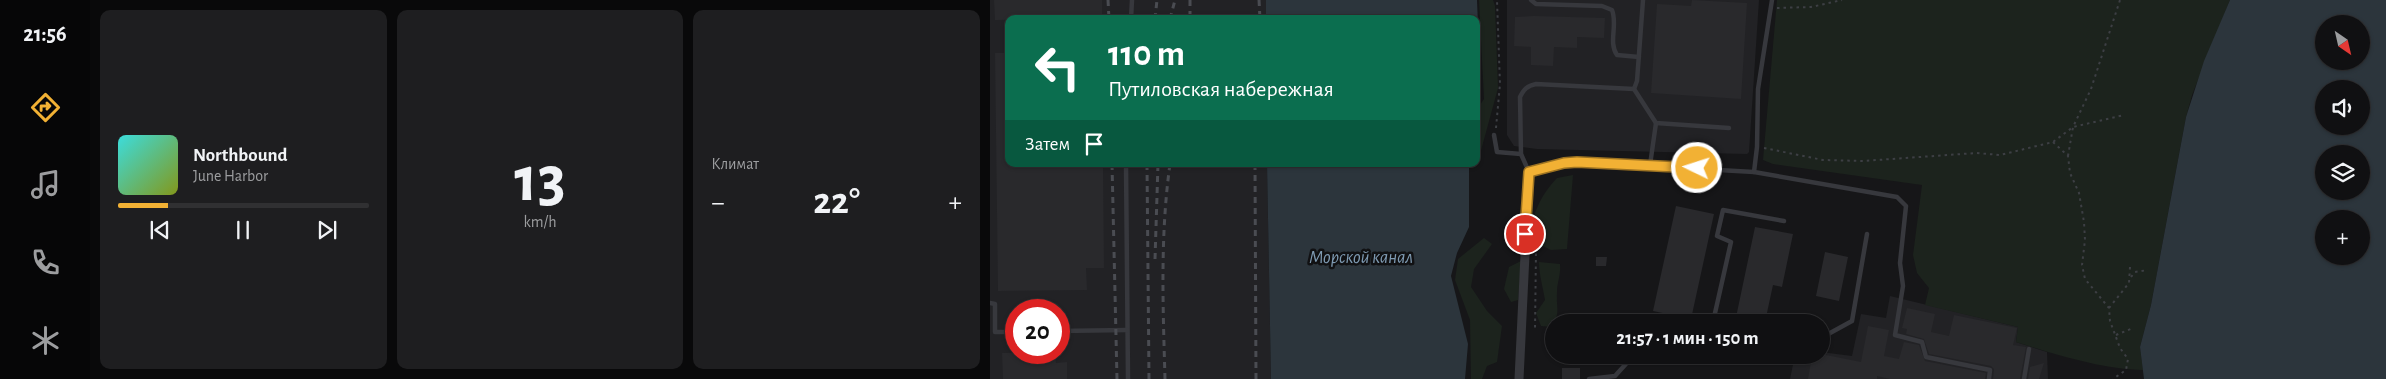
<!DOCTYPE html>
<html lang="ru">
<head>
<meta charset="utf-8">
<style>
	:root { --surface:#101012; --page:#1e1e20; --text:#f1f3f6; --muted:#9c9d9f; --line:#303032; --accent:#f2b134 }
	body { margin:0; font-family:"Alegreya Sans",sans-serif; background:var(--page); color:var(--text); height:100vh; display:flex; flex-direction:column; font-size:19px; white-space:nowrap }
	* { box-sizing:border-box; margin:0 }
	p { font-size:16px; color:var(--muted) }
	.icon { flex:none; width:28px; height:28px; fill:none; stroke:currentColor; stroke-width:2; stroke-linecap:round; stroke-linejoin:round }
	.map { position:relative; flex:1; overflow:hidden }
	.side { display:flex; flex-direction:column; gap:10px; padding:10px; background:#09090a; width:900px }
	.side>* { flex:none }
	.top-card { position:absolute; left:15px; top:15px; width:475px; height:152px; border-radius:10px; box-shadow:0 1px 4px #0004,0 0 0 1px var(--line); background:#0b6e4f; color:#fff; overflow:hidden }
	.needle { width:32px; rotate:146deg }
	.fabs { position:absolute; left:1325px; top:15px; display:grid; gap:10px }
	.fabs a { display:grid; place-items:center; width:55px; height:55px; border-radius:50%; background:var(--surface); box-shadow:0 1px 4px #0004,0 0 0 1px var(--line); font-size:25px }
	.speed { position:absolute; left:15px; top:299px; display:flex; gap:10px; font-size:25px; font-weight:700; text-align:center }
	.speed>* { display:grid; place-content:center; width:65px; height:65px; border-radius:50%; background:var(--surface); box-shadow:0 1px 4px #0004,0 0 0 1px var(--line); line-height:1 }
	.speed .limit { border:8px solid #d22; background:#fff; color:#111 }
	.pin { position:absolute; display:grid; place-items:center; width:42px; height:42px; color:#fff; margin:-21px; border:2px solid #fff; border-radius:50%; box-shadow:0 1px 5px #0007 }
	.me { position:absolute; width:55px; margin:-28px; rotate:274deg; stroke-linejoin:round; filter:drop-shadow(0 0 4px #0008) }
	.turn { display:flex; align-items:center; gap:18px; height:105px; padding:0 20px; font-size:22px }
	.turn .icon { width:65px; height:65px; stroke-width:2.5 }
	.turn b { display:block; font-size:35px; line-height:42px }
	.then { display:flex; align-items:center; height:48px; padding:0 20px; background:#0003; gap:10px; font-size:19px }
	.big { font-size:38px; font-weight:700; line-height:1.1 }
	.side .tile { flex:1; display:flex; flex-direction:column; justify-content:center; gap:8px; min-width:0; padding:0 18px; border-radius:10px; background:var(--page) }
	.side .dial { align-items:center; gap:0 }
	.dial b { font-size:65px; line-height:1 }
	.song { display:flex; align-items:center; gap:15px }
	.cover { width:60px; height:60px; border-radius:8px; background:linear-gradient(135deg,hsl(180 70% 55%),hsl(70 70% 35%)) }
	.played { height:5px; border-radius:2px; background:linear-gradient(90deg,var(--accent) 20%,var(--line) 20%) }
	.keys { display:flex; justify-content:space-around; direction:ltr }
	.heat { display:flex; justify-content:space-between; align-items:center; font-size:28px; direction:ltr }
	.side .tiles { flex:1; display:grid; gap:10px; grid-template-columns:repeat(3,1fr) }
	.trip { position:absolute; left:555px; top:314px; width:285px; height:50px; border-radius:25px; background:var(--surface); box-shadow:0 1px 4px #0004,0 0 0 1px var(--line); font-weight:700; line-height:50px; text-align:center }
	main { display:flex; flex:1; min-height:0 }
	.tab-bar { display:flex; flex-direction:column; width:90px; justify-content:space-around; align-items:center; background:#060607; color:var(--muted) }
	.tab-bar .icon { width:35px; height:35px }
	.tab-bar .on { color:var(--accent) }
	.tab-bar b { font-size:22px; color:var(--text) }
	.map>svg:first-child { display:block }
</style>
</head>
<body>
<main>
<nav class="tab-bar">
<b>21:56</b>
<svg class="icon on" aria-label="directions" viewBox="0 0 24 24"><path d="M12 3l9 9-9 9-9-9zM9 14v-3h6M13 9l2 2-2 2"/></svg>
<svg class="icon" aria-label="music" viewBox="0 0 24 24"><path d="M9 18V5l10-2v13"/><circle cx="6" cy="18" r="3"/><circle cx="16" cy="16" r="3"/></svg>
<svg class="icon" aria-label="phone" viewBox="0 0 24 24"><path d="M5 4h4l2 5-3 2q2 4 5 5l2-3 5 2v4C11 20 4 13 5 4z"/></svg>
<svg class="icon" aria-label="climate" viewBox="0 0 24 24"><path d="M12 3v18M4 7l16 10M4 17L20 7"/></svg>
</nav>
<section class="side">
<div class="tiles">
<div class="tile">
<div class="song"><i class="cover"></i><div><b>Northbound</b><p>June Harbor</p></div></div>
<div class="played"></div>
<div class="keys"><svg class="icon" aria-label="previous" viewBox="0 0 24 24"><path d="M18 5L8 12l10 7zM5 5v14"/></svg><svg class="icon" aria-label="pause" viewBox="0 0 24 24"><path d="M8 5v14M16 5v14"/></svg><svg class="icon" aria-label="next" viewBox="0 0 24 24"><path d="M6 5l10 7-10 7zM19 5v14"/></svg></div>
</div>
<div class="tile dial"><b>13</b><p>km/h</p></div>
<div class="tile"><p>Климат</p>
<div class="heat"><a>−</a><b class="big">22°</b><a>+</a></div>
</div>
</div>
</section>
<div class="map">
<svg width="1396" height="379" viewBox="0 0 1396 379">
	<rect width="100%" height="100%" fill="#161618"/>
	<g fill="#222225" fill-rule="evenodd">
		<path d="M0,0H276V19H19V164H277L281,379H0ZM26,310H69V352H26Z"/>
		<path d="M517,0H769L759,152L757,154L547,149L524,146L517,135Z"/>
		<path d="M900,296L1028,327L1026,342L1057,352L1058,379H800L805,355H831V352L862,356L871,314L896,318Z"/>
	</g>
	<g fill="#1c231d">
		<path d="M489,0H503L505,6L508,88L490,154L486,149V111L494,99Z"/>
		<path d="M787,0H1240L1202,95L1196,117L1161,305L1150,347L1153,370C1115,370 1063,354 1026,342L1028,327L935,305L939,288L927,273L923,255L932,185L783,164L773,160Z"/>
		<path d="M583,175L577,249L561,250L541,240C540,216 551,195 567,178Z"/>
		<path d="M494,238L502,244L484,269L481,287L497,311L512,326L507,362L497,366L492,379H481L480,320L465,280L468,259Z"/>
		<path d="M531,261L528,300L521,302L514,289L519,267Z"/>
		<path d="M549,262L570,264C571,276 567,282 567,292C566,311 571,310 562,327L551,326L546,313L555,300C553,287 549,275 549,262Z"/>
	</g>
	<g fill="#2c353c" fill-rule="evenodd">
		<path d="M276,0H487L491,100L486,104V19H276Z"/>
		<path d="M1240,0H1396V379H1154L1150,347L1161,305L1196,117L1214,61ZM1334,24H1371V61H1334ZM1334,89H1371V126H1334ZM1334,154H1371V191H1334ZM1334,219H1371V256H1334Z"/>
		<path d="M277,164H479V227L467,253L461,276L478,344L475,379H281Z"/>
	</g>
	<g fill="#29292c">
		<path d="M4,0H112V19L5,20Z"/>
		<path d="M702,0L757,3L751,99L661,93L667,4L701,6Z"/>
		<path d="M544,16L615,18L614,38L587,37V48L564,47L563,66L541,65V47L524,46L525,17Z"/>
		<path d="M5,53H19V164H113L114,268H96L97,290L8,291Z"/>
		<path d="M686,206L724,214L701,319L663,311Z"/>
		<path d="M765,227L803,234L792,287L783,285L775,322H745Z"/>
		<path d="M835,252L858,257L849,301L826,296Z"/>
		<path d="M606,257H617L616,266H606Z"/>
		<path d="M917,308L945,314L941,332L959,336L964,315L1027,328L1023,345L1036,347L1030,379H1003L1004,369L1001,366L939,354L934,339L916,334L917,329L912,328Z"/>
		<path d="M878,326L899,330L894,356L909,359L914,342L929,345L935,361L996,373L995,379H900L887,376V379H818L821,362L805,358L806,355L831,354L871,362Z"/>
		<path d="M65,352L66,363L77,362V379H13L12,353Z"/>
		<path d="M1054,363L1049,379H1038L1040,367Z"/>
		<rect x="572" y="368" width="18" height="11"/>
	</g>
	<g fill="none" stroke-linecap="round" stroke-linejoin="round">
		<g stroke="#3d3f44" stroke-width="2" stroke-dasharray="2.5 4" stroke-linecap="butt">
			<path d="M787,8L821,7L852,0"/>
			<path d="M506,128L510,84L507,0"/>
			<path d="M1063,142L1078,156L1080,173L1089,193L1094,222L1095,240L1092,265L1095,279L1119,308L1120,321L1130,348L1138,359L1136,370L1123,379"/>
			<path d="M774,148L833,160L873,161L986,153L1010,155L1063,142L1083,127L1134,115"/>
			<path d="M1078,156L1083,127L1101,89L1130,0"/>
			<path d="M544,249H546L545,330"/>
			<path d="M1141,277L1145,272L1158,270"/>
			<path d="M1119,308L1139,283L1140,267"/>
			<path d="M1126,335L1143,328"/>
		</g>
		<g stroke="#37383d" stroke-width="4.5">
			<path d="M541,0L546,4L612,6L622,10C628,25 618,42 627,55L649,57"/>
			<path d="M653,0L647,81L644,89L546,84C537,86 534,89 530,97L531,154L539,172L574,163L587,162L764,172L907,197L916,206L910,263L913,286L905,335L932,342L936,357L1000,370L999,379"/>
			<path d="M141,19L142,0"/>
			<path d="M644,89L666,123L739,128"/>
			<path d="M504,135L507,152L531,154"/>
			<path d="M136,164L138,379"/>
			<path d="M660,165L666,123"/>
			<path d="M764,172L767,147L768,89L782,0"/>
			<path d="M0,303L5,304V332H26"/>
			<path d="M723,322L741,242L727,236L733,210L794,221"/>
			<path d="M69,331L137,330"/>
			<path d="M831,338L862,321L877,234"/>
			<path d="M599,379L625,376L644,355"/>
			<path d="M1034,379L1039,349"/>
		</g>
		<path stroke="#37383d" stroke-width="9" d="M529,379L539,172"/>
		<g stroke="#4a4c52" stroke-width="3" stroke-dasharray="6 5" stroke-linecap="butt">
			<path d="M118,0L119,19"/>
			<path d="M200,0V19"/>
			<path d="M269,0L270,19"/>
			<path d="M165,19L167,0"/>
			<path d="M180,19L185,0"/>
			<path d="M122,164L127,379"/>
			<path d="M157,164L159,379"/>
			<path d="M265,164L266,379"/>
			<path d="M165,259L168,164"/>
			<path d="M175,379C173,307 170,236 180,164"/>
		</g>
	</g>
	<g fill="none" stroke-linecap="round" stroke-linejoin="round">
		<defs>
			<path id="route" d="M535,234L539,172L574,163L587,162L707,168"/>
		</defs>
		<use href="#route" stroke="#9d7322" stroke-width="12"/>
		<use href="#route" stroke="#f2b134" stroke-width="9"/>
	</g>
	<g text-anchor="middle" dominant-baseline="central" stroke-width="5" stroke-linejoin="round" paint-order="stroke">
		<g font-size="19" font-style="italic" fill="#7f9bb3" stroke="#111113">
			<text x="371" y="257">Морской канал</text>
		</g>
	</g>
</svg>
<div class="fabs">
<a><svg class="needle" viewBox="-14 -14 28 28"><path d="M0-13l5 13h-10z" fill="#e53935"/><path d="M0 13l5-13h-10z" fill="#9c9d9f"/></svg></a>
<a><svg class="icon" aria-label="sound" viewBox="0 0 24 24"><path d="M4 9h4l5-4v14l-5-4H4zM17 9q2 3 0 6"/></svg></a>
<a><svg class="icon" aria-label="layers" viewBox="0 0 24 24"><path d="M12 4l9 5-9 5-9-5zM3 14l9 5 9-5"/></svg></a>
<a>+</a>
</div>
<div class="speed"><div class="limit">20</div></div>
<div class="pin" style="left:535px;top:234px;background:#d93025"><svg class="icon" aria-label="arrive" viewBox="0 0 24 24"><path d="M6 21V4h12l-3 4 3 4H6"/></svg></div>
<svg class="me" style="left:707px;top:168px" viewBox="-20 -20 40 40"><circle r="17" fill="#f2b134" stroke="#fff" stroke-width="3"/><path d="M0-11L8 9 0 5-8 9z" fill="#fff"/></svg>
<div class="trip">21:57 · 1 мин · 150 m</div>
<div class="top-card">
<div class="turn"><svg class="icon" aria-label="left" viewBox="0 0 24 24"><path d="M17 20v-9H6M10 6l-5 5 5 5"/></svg><div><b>110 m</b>Путиловская набережная</div></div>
<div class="then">Затем<svg class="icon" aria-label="arrive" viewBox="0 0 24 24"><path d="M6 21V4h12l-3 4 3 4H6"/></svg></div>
</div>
</div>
</main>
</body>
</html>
